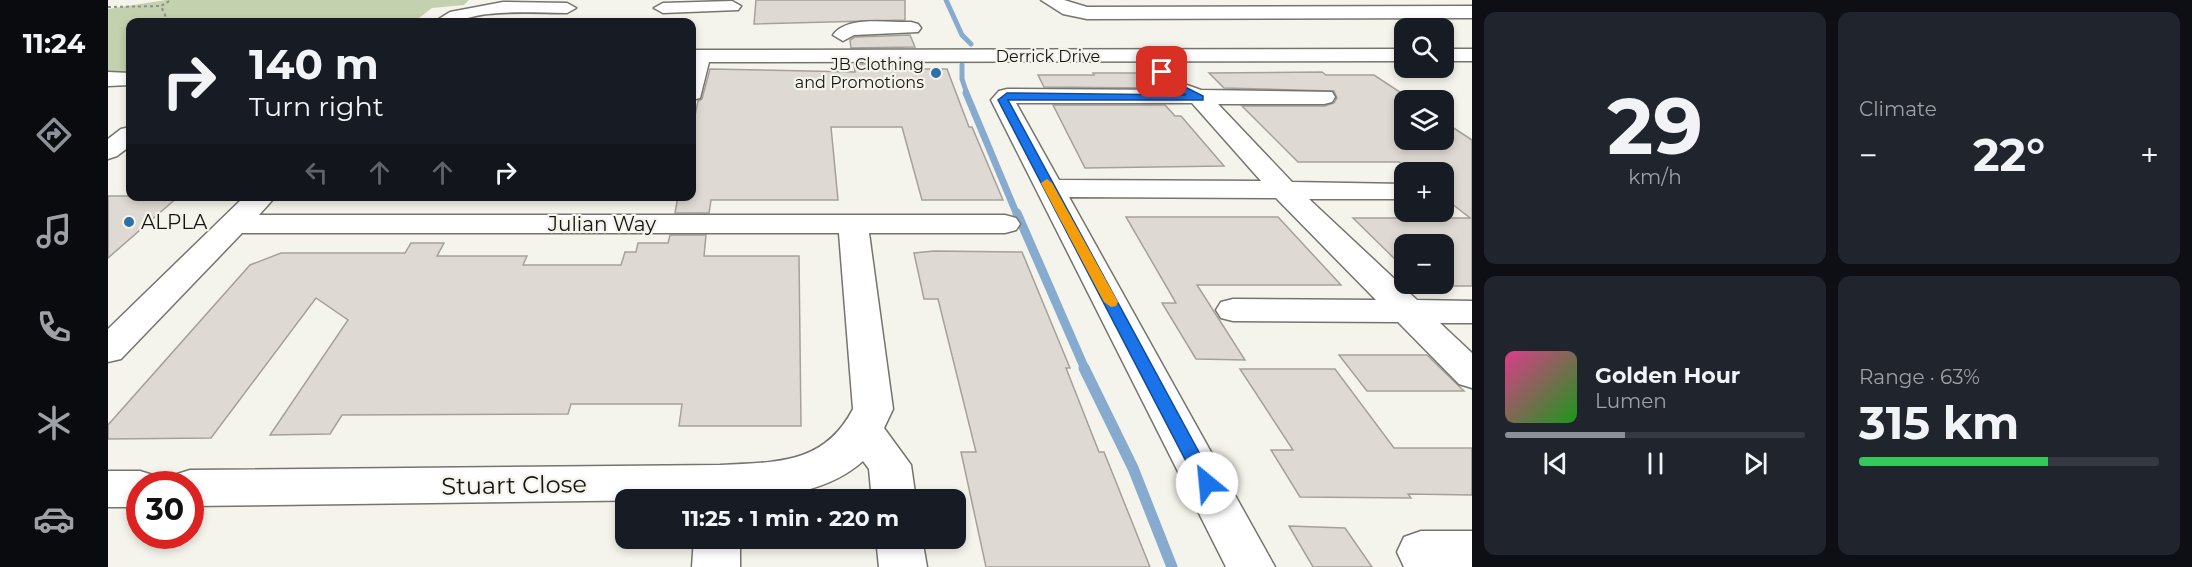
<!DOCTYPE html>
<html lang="en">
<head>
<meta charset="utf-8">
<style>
	:root { --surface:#171b24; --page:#20242c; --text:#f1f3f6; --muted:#9ea1a6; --line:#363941; --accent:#8c9099 }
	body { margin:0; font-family:Montserrat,sans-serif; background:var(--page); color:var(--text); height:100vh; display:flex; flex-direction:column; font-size:22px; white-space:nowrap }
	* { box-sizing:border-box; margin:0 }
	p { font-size:20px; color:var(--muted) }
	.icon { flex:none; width:33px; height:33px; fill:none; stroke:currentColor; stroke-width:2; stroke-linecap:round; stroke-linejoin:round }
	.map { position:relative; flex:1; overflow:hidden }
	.details { display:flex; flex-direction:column; gap:12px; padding:12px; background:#0d0f14; width:720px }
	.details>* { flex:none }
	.banner { position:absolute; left:18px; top:18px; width:570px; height:183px; border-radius:12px; box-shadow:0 3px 9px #0003; background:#171b24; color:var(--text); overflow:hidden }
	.controls { position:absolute; left:1286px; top:18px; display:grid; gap:12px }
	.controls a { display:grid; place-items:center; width:60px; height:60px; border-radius:12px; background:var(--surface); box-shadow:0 3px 9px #0003; font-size:30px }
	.speed { position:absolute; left:18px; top:471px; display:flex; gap:12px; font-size:30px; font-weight:700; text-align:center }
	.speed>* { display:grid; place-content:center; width:78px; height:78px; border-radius:50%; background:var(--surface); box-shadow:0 3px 9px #0003; line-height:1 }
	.speed .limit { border:9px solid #d22; background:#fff; color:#111 }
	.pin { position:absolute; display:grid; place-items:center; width:51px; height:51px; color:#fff; margin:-26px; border-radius:12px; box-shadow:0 3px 9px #0006 }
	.me { position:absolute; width:66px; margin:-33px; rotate:332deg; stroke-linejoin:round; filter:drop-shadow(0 0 4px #0008) }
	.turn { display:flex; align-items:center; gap:21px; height:126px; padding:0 24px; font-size:27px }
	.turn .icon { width:78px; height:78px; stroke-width:2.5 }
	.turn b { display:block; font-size:42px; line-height:51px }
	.lanes { display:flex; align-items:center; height:57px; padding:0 24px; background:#0003; justify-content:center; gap:30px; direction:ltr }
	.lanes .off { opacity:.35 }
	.big { font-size:45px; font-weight:700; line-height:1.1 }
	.details .widget { flex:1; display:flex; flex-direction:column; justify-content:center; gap:9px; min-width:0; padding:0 21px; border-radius:12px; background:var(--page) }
	.details .dial { align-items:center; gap:0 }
	.dial b { font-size:78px; line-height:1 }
	.song { display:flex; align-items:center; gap:18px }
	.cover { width:72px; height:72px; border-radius:9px; background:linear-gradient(135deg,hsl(330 70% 55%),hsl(120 70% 35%)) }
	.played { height:6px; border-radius:3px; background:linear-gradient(90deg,var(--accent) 40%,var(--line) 40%) }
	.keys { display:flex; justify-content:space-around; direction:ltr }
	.heat { display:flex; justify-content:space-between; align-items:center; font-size:33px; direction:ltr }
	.charge { height:9px; border-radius:4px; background:linear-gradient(90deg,#34c759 63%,var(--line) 0) }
	.details .tiles { flex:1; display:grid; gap:12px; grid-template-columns:repeat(2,1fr) }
	.trip { position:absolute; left:507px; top:489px; width:351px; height:60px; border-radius:12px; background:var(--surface); box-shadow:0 3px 9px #0003; font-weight:700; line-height:60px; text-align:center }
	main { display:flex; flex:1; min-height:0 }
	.dock { display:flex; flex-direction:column; width:108px; justify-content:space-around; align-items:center; background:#090b0e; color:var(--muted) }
	.dock .icon { width:42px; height:42px }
	.dock .selected { color:var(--accent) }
	.dock b { font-size:27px; color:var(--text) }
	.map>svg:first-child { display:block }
</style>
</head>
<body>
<main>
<nav class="dock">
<b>11:24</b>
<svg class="icon selected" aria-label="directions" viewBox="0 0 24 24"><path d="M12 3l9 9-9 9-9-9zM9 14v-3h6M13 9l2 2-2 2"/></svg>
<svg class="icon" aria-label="music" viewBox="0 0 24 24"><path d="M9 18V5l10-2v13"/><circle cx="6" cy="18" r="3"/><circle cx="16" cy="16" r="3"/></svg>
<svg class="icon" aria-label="phone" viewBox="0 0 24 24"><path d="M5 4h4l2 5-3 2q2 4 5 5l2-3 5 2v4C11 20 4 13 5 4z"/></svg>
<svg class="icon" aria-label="climate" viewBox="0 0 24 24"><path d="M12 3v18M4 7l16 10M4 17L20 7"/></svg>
<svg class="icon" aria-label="car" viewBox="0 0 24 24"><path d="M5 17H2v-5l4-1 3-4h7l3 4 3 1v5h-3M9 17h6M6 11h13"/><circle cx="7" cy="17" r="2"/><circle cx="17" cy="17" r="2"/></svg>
</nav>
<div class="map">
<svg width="1364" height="567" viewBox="0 0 1364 567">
	<rect width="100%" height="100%" fill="#f5f4ec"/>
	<path fill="#c3d1ae" d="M58,0H361L356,5L324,8L306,22H22V75H0V9Z"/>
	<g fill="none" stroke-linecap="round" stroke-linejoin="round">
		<g stroke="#87abcf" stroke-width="5">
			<path d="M838,0L854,35L863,44"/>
			<path d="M854,65V79L859,94"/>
		</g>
		<path stroke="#87abcf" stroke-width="7" d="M858,93L909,215"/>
		<path stroke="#87abcf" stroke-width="9" d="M909,213L977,369"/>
		<path stroke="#87abcf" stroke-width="11" d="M976,368L1025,468L1064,567"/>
	</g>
	<g fill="#dfd9d3" stroke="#a6a09a" stroke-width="1.5">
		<path d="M648,0H797V20L646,24Z"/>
		<path d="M802,35L807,47L743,48L742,40L747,37Z"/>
		<path d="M746,64H813L814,69H839L861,127H864L895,200H814L794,127H723L730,200H603L601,213H567L570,196H584V130L590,101L594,99L602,69L747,72Z"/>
		<path d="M1214,72L1218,75H1266L1304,100H1296V140H1335V121L1364,140V286H1314L1312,284H1335V244H1296V268L1245,218H1362L1335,197V172H1304L1291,162H1190L1134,106H1217L1226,103L1229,98L1226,91L1116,88L1101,73Z"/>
		<path d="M985,73H1030L1042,88L936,87L930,75H986Z"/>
		<path d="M945,105H1057L1067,116H1073L1116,166L977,168Z"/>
		<path d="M0,196H71L0,258Z"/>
		<path d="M1018,217H1170L1233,285H1089L1137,360L1088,359L1054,303H1068Z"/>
		<path d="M562,235H598L596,256H691L693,426H571L574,404H463L460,414L234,415L222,434L162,435L240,320L208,298L103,438L0,439V425L142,265L173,253H297L303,243H336L329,256H419L415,265H513L517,252H528L530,243H560Z"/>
		<path d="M826,251L914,252L962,368H958L991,452H996L1042,567H878L853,452H868L830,299H816L806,253Z"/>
		<path d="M1231,355H1319L1356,391H1259Z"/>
		<path d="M1132,369H1227L1286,448H1364V495L1300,494L1303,498L1192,497L1163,450H1185Z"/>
		<path d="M1181,526L1237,528L1264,567H1205Z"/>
	</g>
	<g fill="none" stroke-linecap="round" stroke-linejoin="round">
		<defs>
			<g id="minor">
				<path d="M933,0H956L979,7L1364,6V18L979,19L955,14Z"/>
				<path d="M624,1L633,6L630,10L555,13L546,8L555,3Z"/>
				<path d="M395,2L459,3L468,8L459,13C433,13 406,11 380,14C361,16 345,24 326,22L342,12Z"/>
				<path d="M803,22L810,24L813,28L810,32L746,35L735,41L725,35C739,15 781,23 803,22Z"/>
				<path d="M1296,49V61L601,62L592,98L584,100V50Z"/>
				<rect x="1335" y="49" width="29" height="12"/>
				<path d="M0,72L22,73V85L0,86Z"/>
				<path d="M1079,85L1093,90L1224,92L1227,97L1224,102L1216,104H1110L1184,182L1296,184V198L1289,199H1201L1309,300L1364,301V323H1332L1364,353V388L1351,384L1290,322L1125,321L1113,318L1108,310L1113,302L1125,299L1268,300L1168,198L961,197L1167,567H1118L883,100L891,91L899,89L1069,90ZM908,103H1084L1153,181L951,180Z"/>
				<path d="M22,127V146L9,156L0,159V139L13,129Z"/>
				<path d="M137,196H168L151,215H897L908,218L912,224L908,230L897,233H761L785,409L776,428L803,465L808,500H764L761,469L755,461C723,490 678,496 636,499L82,506V484H62L66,475L82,470L612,465C668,462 716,465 745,409L731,233H134L13,359L0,362V329Z"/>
				<path d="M0,471H32L48,476L52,484H32V507H0Z"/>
				<path d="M1313,531H1364V567H1296L1289,552L1296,537Z"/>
				<path d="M586,538H632V567H584Z"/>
				<path d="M768,538H814L819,567H771Z"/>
			</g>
		</defs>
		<use href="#minor" stroke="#75746d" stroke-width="3"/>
		<g stroke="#8f8e89" stroke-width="2" stroke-dasharray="3 3" stroke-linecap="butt">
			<path d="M0,7L53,6"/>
			<path d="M60,22L53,6L63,0"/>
		</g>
		<use href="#minor" fill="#fff" fill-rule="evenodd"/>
	</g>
	<path fill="#1a73e8" stroke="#114b97" stroke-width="1.5" d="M1054,69L1073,85L1095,96V100H900L1105,478L1108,483L1105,488L1099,490L1092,488L890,100L899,93L1078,95L1066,89L1051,74V70Z"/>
	<path fill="#f59e0b" d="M939,179L944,183L1010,302L1008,306L1003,307L996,302L933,183Z"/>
	<g fill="#2d72a7" stroke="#f5f4ec" stroke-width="2">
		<circle cx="828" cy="73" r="6"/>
		<circle cx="21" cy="222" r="6"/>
	</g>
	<g text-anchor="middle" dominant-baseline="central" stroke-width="4.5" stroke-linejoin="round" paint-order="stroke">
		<g font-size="16" fill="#161513" stroke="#f5f4ec">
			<text x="940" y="56">Derrick Drive</text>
		</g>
		<g font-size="16" fill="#161513" stroke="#f5f4ec" text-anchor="end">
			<text x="816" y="64">JB Clothing<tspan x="816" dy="18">and Promotions</tspan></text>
		</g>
		<g font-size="20" fill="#161513" stroke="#f5f4ec" text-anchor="start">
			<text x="33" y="222">ALPLA</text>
		</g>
		<g font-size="20" fill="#161513" stroke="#f5f4ec">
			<text x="494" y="224">Julian Way</text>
		</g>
		<g font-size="24" fill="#161513" stroke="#f5f4ec">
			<text transform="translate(406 485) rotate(-1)">Stuart Close</text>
		</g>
	</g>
</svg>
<div class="controls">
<a><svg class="icon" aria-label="search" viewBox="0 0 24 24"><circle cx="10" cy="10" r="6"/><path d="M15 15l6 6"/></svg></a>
<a><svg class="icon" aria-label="layers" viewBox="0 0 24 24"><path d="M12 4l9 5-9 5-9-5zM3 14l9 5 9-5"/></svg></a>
<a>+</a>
<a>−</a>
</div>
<div class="speed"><div class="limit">30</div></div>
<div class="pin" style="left:1054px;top:72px;background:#d93025"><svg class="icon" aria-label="arrive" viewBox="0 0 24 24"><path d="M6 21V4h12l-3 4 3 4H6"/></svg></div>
<svg class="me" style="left:1099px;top:483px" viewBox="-20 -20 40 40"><circle r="19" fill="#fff"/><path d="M0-13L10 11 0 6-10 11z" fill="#1a73e8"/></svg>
<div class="trip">11:25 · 1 min · 220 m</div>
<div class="banner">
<div class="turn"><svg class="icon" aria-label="right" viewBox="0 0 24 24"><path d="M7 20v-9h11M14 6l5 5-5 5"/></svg><div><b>140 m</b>Turn right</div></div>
<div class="lanes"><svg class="icon off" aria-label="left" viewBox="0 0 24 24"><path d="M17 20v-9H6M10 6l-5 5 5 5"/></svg><svg class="icon off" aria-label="ahead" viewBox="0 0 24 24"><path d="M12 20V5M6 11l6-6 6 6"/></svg><svg class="icon off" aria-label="ahead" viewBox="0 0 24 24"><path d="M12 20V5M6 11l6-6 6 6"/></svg><svg class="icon" aria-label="right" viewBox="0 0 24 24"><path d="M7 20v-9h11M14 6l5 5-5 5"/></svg></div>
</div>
</div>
<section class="details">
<div class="tiles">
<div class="widget dial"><b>29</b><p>km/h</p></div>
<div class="widget"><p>Climate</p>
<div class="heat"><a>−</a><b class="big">22°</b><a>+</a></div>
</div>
<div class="widget">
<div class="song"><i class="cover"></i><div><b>Golden Hour</b><p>Lumen</p></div></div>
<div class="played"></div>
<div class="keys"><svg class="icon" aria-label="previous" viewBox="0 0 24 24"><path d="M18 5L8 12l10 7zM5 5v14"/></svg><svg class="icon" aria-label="pause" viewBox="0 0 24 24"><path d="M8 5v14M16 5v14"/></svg><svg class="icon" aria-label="next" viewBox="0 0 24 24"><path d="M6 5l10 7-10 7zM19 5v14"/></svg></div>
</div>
<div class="widget"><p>Range · 63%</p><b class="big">315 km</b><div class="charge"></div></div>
</div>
</section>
</main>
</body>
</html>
